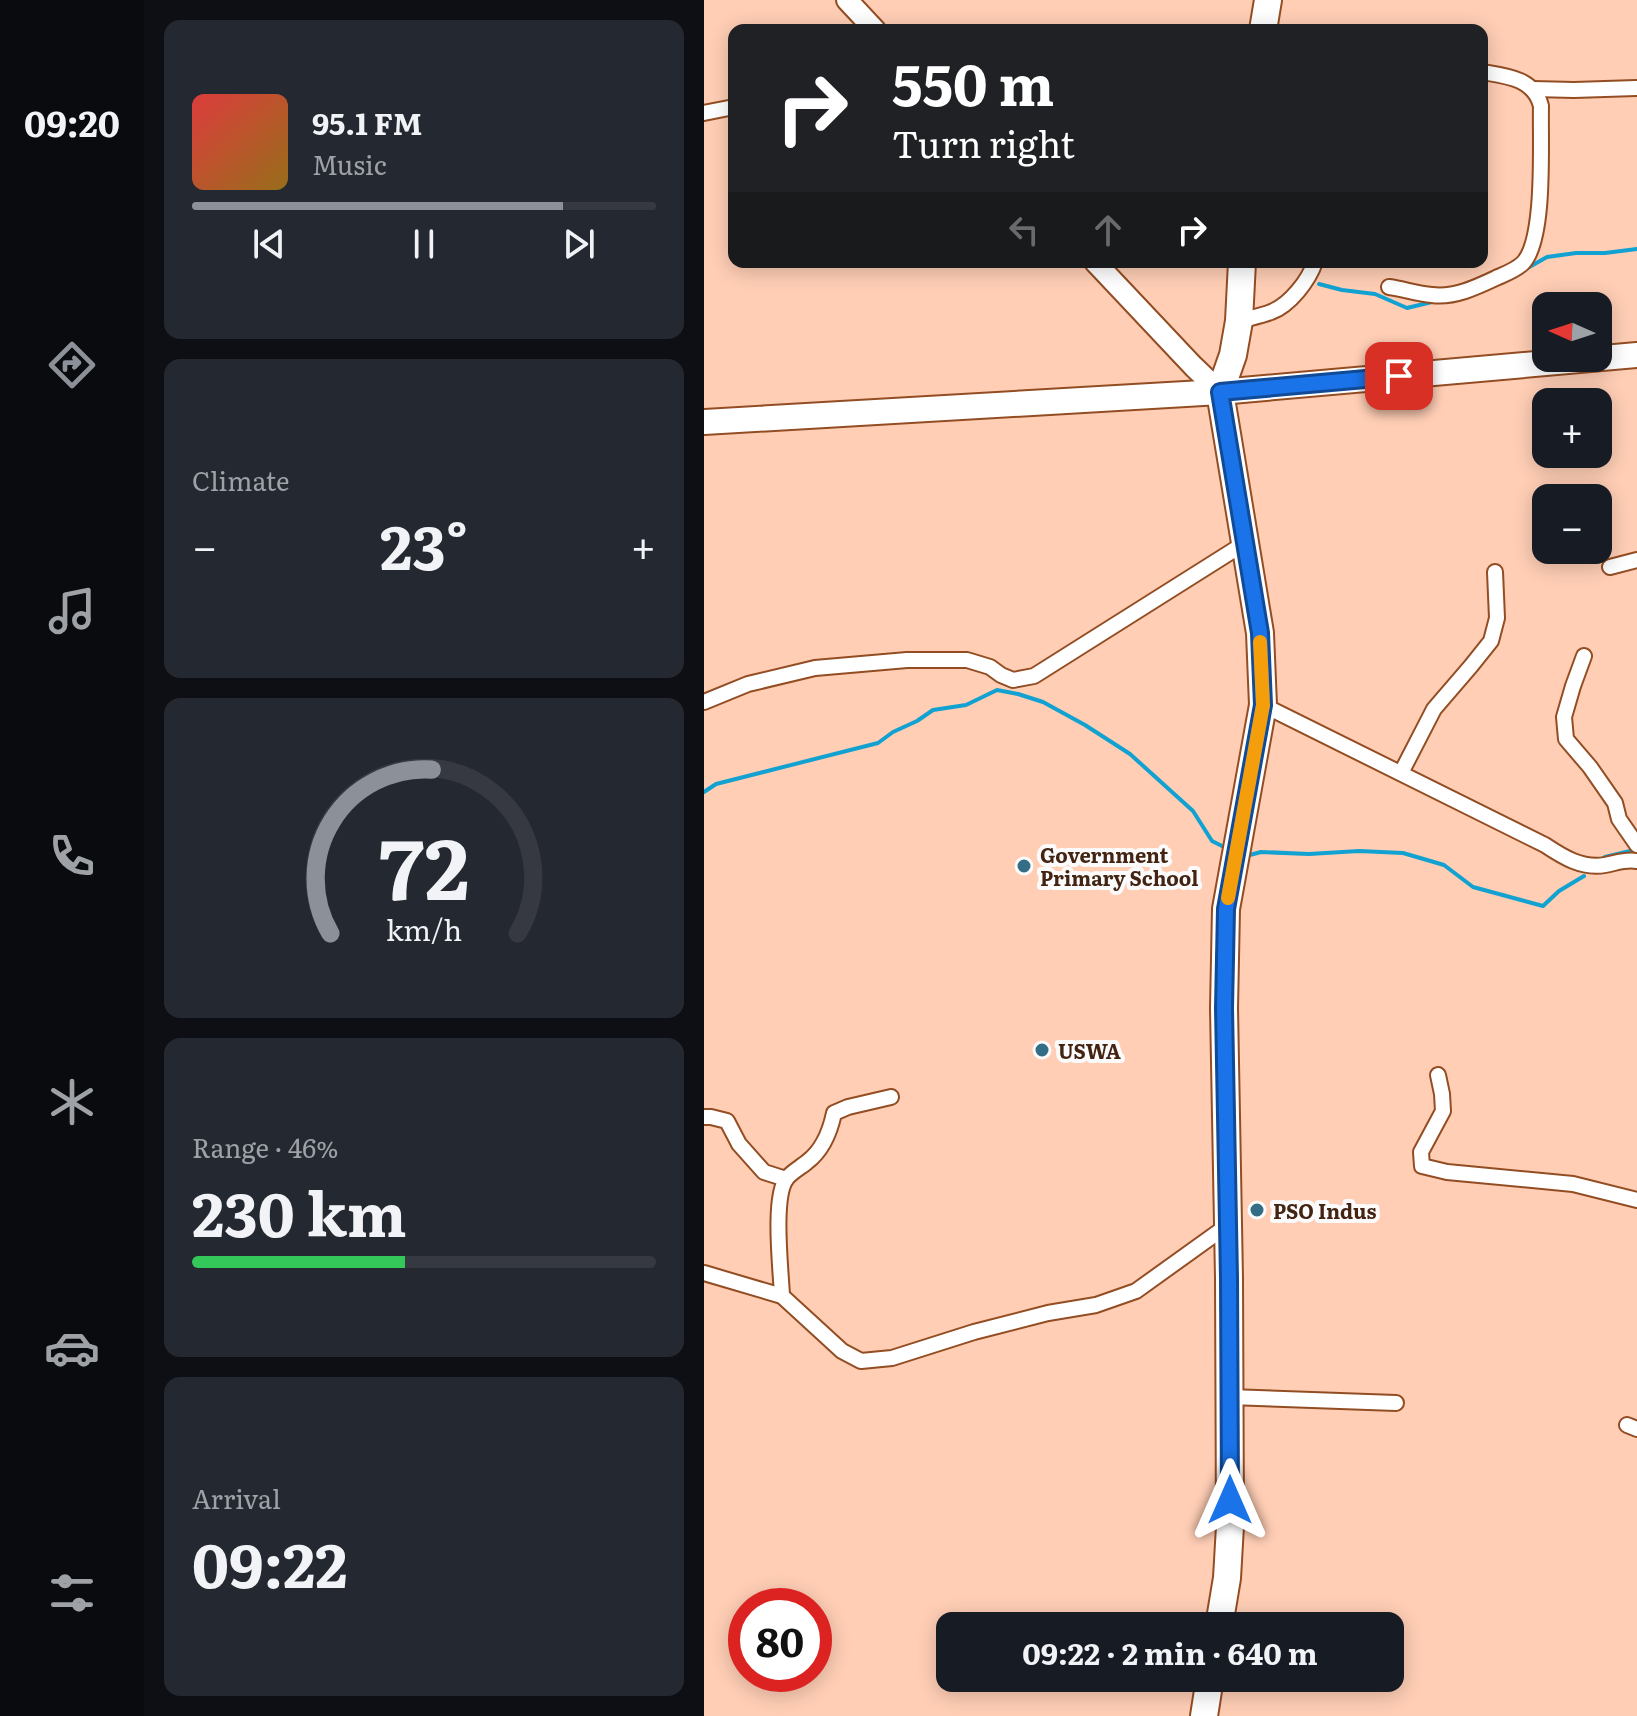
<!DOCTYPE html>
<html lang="en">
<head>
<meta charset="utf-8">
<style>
	:root { --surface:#171b24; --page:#242831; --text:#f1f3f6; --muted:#9ea1a6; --line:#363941; --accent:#8c9099 }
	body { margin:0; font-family:Literata,serif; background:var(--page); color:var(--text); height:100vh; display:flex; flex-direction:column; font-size:30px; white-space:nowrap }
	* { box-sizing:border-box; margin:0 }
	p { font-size:26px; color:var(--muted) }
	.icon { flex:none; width:44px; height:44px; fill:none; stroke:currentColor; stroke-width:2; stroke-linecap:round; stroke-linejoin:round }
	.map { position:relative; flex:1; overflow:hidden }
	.details { display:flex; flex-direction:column; gap:20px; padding:20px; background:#0d0f14; width:560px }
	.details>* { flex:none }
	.banner { position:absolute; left:24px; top:24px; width:760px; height:244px; border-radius:16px; box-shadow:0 4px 20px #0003; background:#202124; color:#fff; overflow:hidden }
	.needle { width:52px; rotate:273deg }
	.fabs { position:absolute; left:828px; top:292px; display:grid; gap:16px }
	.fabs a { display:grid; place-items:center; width:80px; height:80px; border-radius:16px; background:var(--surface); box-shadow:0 4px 20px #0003; font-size:40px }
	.speed { position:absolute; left:24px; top:1588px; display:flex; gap:16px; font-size:40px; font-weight:700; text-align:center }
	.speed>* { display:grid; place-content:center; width:104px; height:104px; border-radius:50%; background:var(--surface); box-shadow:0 4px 20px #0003; line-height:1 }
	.speed .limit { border:12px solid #d22; background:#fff; color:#111 }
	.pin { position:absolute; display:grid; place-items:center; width:68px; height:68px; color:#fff; margin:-34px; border-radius:16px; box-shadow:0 4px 12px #0006 }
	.me { position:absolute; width:88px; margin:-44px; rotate:0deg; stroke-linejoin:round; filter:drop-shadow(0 0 6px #0008) }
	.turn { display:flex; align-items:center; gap:28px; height:168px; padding:0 32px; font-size:36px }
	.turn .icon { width:104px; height:104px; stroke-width:2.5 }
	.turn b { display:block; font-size:56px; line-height:68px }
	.lanes { display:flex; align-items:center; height:76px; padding:0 32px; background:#0003; justify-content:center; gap:40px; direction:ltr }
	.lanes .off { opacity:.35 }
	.big { font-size:60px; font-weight:700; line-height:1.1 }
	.details .card { flex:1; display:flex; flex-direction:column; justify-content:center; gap:12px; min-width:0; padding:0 28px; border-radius:16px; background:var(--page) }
	.details .dial { align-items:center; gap:0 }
	.dial svg { height:208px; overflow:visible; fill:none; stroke:var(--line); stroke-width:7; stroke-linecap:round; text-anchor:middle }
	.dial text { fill:var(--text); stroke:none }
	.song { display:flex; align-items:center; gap:24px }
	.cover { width:96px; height:96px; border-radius:12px; background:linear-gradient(135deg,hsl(0 70% 55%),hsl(40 70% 35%)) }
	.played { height:8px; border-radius:4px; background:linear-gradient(90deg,var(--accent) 80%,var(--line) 80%) }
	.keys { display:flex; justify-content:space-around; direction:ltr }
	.heat { display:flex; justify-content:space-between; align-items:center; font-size:44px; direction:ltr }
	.charge { height:12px; border-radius:6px; background:linear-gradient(90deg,#34c759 46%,var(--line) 0) }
	.trip { position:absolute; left:232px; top:1612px; width:468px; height:80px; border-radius:16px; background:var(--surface); box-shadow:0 4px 20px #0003; font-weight:700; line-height:80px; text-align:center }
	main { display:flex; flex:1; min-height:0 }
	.tab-bar { display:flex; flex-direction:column; width:144px; justify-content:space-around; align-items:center; background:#090b0e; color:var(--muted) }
	.tab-bar .icon { width:56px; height:56px }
	.tab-bar .current { color:var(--accent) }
	.tab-bar b { font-size:36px; color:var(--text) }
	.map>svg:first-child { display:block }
</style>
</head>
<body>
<main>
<nav class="tab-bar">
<b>09:20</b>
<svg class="icon current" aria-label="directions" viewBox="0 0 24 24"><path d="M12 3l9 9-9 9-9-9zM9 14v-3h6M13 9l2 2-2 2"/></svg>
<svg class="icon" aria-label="music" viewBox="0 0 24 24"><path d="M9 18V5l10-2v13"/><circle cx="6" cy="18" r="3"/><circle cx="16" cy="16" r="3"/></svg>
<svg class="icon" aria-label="phone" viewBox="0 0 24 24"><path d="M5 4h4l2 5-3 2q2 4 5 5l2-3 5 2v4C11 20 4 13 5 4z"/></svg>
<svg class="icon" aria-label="climate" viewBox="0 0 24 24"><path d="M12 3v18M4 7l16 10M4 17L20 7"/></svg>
<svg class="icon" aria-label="car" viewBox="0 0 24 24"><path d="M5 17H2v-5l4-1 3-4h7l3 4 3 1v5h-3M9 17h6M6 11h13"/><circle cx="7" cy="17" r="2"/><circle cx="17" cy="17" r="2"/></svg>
<svg class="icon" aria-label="filters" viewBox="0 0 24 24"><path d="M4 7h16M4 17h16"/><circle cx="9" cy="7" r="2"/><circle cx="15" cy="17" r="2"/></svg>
</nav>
<section class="details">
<div class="card">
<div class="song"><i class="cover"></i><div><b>95.1 FM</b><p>Music</p></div></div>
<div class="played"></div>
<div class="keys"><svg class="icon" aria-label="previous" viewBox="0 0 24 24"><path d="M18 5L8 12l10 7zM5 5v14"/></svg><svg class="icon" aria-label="pause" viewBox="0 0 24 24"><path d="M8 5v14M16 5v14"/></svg><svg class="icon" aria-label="next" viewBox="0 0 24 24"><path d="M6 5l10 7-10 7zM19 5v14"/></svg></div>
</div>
<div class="card"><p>Climate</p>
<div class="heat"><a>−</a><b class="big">23°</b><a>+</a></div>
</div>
<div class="card dial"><svg viewBox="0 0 100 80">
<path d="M14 69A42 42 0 1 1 86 69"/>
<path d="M14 69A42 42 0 0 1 53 6" stroke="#8c9099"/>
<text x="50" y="56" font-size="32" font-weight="700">72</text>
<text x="50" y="72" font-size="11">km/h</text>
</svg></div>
<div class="card"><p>Range · 46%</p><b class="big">230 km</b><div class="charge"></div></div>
<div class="card"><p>Arrival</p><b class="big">09:22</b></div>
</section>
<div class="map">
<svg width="933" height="1716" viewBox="0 0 933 1716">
	<rect width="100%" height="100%" fill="#ffceb5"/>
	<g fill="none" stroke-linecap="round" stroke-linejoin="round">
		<g stroke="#12a2d2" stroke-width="4">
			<path d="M820,270L843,257L872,253H901L933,249"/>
			<path d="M615,284L638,290L671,294L703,308L732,301"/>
			<path d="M0,792L12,784L174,743L189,732L213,721L229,710L262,705L293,690L314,694L339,702L381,725L426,754L489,811L508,841L518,846"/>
			<path d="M542,856L557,852L605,854L655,851L699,853L740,865L769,887L839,906L855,891L880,876"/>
			<path d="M898,859L901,857L930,850"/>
		</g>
		<defs>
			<g id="street">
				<path d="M829,89L870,90L932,88"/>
				<path d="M0,113L30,107"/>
				<path d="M685,287C700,289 713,294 728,295C750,298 773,287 792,278C801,274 812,270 819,263C842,239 836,140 837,106C830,78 802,76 778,72"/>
				<path d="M535,321C545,318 557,316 567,312C586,305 605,280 611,262"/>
				<path d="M906,567L933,560"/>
				<path d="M880,656L869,686L860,717L862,739L886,767L911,803L915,819L933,845"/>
				<path d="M0,702L44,684L111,668L203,660H263L286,667L297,675L309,680L330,676L541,543"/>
				<path d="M559,705L841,845C859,857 878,869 901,865C912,863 921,859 933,861"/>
				<path d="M697,773L730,709L767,666L787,641L793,618L791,572"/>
				<path d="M734,1075L738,1094L739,1111L717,1152L718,1166L743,1172L869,1184L933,1200"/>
				<path d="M0,1117H7L23,1121L35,1144L60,1172L82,1179"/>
				<path d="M0,1273L78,1296L138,1351L157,1361L188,1358L270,1332L344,1313L392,1305L432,1291L524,1225"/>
				<path d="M78,1296C77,1271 68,1196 83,1178C88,1172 97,1167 103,1162C119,1150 126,1132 130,1113L144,1107L187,1097"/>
				<path d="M525,1397L692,1403"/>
				<path d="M923,1425L933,1429"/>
			</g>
			<g id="secondary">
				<path d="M143,0L171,30"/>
				<path d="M391,262L489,366L516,392"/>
			</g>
			<path id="primary" d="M0,422L516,392L933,355"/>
			<g id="highway">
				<path d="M559,30L564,0"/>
				<path d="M515,1626L523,1578L526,1526L525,1278L520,1008L522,909L559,705L556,633L516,392L529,355L535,321L538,262"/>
				<path d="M500,1716L506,1678"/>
			</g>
		</defs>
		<use href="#street" stroke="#934d23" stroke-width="18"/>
		<use href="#secondary" stroke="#934d23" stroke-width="24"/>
		<use href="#primary" stroke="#934d23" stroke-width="28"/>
		<use href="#highway" stroke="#934d23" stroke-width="30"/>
		<use href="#street" stroke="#fff" stroke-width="14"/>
		<use href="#secondary" stroke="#fff" stroke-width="20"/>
		<use href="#primary" stroke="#fff" stroke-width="24"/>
		<use href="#highway" stroke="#fff" stroke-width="26"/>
	</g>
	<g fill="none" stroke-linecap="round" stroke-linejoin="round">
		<defs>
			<path id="route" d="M526,1500L525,1278L520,1008L522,909L559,705L556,633L516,392L695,376"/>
		</defs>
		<use href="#route" stroke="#114b97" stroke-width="20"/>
		<use href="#route" stroke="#1a73e8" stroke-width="14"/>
		<path stroke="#f59e0b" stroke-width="14" d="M524,898L559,705L556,642"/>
	</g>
	<g fill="#336d86" stroke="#fbfbfb" stroke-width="3">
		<circle cx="320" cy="866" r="8"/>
		<circle cx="338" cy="1050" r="8"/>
		<circle cx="553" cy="1210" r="8"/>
	</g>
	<g text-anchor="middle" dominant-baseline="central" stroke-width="8" stroke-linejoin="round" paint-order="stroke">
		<g font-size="20" font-weight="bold" fill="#432413" stroke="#fbfbfb" text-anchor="start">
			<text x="336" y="854">Government<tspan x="336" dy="23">Primary School</tspan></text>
			<text x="354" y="1050">USWA</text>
			<text x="569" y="1210">PSO Indus</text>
		</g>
	</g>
</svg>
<div class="fabs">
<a><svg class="needle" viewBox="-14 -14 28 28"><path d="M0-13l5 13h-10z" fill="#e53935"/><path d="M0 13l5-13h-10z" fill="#9ea1a6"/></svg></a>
<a>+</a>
<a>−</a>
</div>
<div class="speed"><div class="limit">80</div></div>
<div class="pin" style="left:695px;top:376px;background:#d93025"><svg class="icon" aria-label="arrive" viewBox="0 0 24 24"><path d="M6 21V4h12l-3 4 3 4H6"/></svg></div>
<svg class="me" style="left:526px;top:1500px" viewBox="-20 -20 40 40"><path d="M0-17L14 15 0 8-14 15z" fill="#1a73e8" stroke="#fff" stroke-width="4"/></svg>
<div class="trip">09:22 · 2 min · 640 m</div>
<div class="banner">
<div class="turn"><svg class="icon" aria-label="right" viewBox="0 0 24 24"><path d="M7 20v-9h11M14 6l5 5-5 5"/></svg><div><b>550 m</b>Turn right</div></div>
<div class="lanes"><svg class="icon off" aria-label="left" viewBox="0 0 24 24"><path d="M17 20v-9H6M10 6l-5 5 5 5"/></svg><svg class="icon off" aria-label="ahead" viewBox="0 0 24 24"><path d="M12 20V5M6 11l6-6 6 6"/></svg><svg class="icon" aria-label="right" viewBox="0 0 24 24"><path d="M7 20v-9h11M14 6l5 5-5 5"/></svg></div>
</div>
</div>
</main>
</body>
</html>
